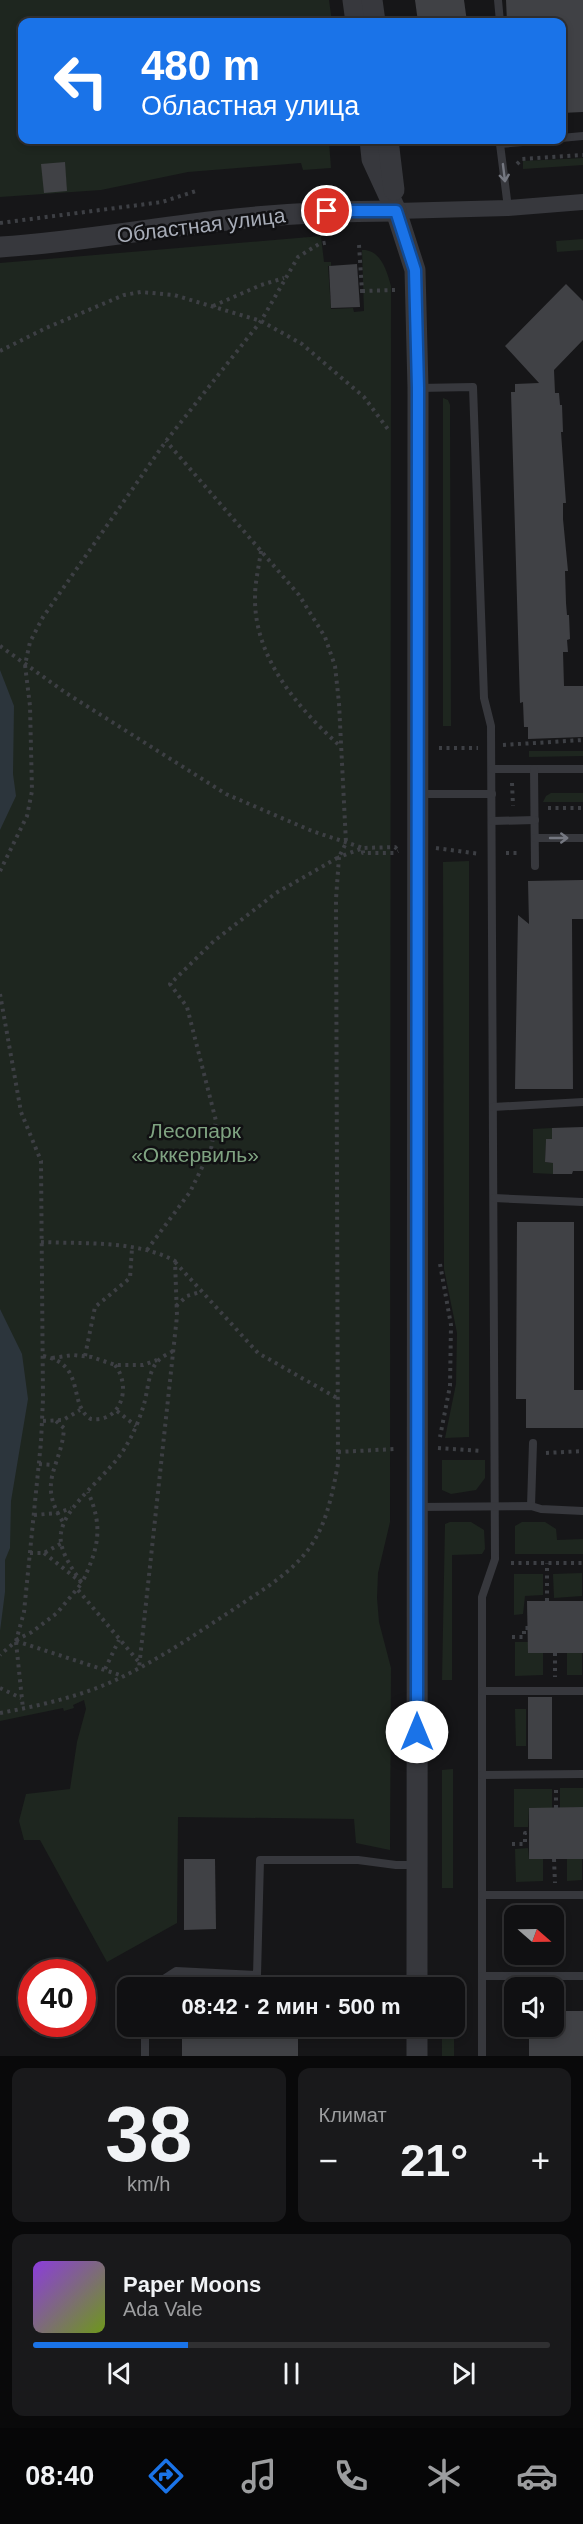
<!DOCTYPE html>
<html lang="ru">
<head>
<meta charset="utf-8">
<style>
	:root { --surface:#101012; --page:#19191b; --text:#f1f3f6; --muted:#9c9d9f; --line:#303032; --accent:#1a73e8 }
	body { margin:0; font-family:Helvetica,sans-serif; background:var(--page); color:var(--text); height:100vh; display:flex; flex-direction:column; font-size:22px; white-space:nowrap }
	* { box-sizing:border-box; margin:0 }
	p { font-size:20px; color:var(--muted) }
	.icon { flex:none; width:33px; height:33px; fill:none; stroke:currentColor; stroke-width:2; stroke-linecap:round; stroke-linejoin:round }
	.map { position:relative; height:2056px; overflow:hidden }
	.sheet { display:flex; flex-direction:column; gap:12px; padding:12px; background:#09090a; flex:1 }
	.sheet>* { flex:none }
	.banner { position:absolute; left:18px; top:18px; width:548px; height:126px; border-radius:12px; box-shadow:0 3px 9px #0003,0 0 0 2px var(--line); background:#1a73e8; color:#fff; overflow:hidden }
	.needle { width:39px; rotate:110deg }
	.tools { position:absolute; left:504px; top:1905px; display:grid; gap:12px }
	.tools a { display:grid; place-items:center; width:60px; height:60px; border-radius:12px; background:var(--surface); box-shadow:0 3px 9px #0003,0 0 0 2px var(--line); font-size:30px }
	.speed { position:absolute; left:18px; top:1959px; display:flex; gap:12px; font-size:30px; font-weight:700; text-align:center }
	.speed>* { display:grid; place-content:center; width:78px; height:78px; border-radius:50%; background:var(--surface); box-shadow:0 3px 9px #0003,0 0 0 2px var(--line); line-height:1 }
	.speed .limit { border:9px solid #d22; background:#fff; color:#111 }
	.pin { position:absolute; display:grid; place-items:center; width:51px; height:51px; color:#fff; margin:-26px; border:3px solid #fff; border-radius:50%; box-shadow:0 2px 6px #0007 }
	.me { position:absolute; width:66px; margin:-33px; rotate:0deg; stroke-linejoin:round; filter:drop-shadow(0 0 4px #0008) }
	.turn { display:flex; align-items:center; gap:21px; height:126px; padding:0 24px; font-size:27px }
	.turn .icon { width:78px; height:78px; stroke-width:2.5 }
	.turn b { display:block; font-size:42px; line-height:51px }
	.big { font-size:45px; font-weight:800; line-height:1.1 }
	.sheet .card { flex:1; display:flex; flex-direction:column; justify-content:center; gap:9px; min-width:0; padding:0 21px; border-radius:12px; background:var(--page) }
	.sheet .dial { align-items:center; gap:0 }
	.dial b { font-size:78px; line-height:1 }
	.song { display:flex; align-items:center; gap:18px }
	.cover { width:72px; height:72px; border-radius:9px; background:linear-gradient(135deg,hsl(270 70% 55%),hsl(80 70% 35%)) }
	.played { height:6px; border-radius:3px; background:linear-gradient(90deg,var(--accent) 30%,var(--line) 30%) }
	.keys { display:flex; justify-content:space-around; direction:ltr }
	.heat { display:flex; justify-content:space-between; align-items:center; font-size:33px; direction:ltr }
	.sheet .tiles { flex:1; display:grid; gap:12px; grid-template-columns:1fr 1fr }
	.card:last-child { grid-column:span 2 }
	.trip { position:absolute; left:117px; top:1977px; width:348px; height:60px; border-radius:12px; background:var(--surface); box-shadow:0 3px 9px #0003,0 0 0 2px var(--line); font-weight:800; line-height:60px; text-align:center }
	.tabs { display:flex; height:96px; justify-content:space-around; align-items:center; background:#060607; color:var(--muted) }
	.tabs .icon { width:42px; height:42px }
	.tabs .selected { color:var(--accent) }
	.tabs b { font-size:27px; color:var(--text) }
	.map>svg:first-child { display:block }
</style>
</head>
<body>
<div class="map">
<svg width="583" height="2056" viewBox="0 0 583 2056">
	<rect width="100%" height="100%" fill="#161618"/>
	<g fill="#1e261f">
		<path d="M0,0H329L332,22H22V140H345L346,142L336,145L335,141L329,142L331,168L303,170L301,163L188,172L101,190L0,197Z"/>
		<path d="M583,158V165L523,169V161Z"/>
		<path d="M321,236L324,262H331V266H328L331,309L353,308L354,312L364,311L362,250C381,249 387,272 391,286L390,1522L378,1573L377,1598L379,1622L391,1668L390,1850L356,1843L354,1819L178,1817L177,1923L107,1962L40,1840H24L19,1821L26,1794L70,1789L77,1742L86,1709L84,1700L73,1705L74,1708L64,1711L63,1708L0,1721V263Z"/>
		<path d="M583,239V250L557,252L556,241Z"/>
		<path d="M443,398L448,400L450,405L451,726H443Z"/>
		<path d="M529,751H583V756L529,757Z"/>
		<path d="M551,793H583V802H543L546,796Z"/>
		<path d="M469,861V1437L445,1438L456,1384L457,1333L444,1269L443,862Z"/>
		<path d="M552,1128V1139L546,1140L545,1162L553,1163V1174L533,1173V1129Z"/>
		<path d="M442,1460H485V1478L476,1490L451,1494L442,1490Z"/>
		<path d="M450,1522H471L484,1530L485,1549L482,1554L452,1555V1680H442L445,1524Z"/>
		<path d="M522,1522H545L556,1529L557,1540L583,1539V1554H515V1526Z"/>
		<path d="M582,1573V1596L554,1598L553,1574Z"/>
		<path d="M514,1574H543V1595L525,1596L523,1614L514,1615Z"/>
		<path d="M515,1642H528V1653H543V1675L515,1676Z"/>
		<rect x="567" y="1653" width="15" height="22"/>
		<path d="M515,1709H526V1746H516Z"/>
		<path d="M453,1769V1888H442V1770Z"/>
		<path d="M560,1788H583V1807L560,1808Z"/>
		<path d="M514,1789H552V1808H529L528,1827H514Z"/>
		<path d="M528,1848L529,1859H543V1881L516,1882L515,1849Z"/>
		<path d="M567,1859H582V1880L567,1881Z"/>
		<rect x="442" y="2027" width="12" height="29"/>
	</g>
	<g fill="#2c353c">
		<path d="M0,670L14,706L13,774L16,796L0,830Z"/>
		<path d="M0,1309L22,1354L28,1399L11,1501L10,1548L5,1560V1592L0,1631Z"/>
	</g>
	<g fill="#404145">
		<path d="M415,0H464L467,22H418Z"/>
		<path d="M506,0H583V112L561,113V22H507Z"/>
		<path d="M65,162L67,191L44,193L41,164Z"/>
		<path d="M357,264L360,307L331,308L329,266Z"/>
		<path d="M566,284L583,301V340L554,370L555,393H559L560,405H562L563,432H561L566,503H563V519L568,571H565L566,603L567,615H569L570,639L567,640L568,652H563L564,686H583V737L528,739V727H524L523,702L520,703L511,392H515V384L539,383L505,346Z"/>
		<path d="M583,880V919H572L573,1089H515L518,915L529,924L528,881Z"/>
		<path d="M583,1127V1171H573L572,1174H553V1163L545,1162L546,1139H552V1128Z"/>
		<path d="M517,1222H574V1390H583V1428H526V1399H516Z"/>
		<path d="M527,1601H583V1653H528Z"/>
		<rect x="528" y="1697" width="24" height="62"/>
		<path d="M583,1807V1859H529V1808Z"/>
		<path d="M184,1859H215L216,1929L184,1930Z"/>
		<path d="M554,2011H583V2056H529V2026H554Z"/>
		<rect x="182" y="2026" width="116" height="30"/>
	</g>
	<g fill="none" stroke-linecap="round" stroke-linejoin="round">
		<g stroke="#3d3f44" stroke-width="4" stroke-dasharray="3 4.5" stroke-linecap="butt">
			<path d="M517,164L522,159L583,155"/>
			<path d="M0,223L162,202L196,191"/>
			<path d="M359,245L362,291H359"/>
			<path d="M362,291L395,290"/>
			<path d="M213,306L261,285L284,278"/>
			<path d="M0,351L46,328L124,295L141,292L174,295L261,321L302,344L364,397L390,432"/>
			<path d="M261,551C259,566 255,582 255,597C254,658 298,708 340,746"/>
			<path d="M0,646L66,693L226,794L312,831L363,848V853H394L398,851"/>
			<path d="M503,745L583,740"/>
			<path d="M439,748H478"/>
			<path d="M512,783L513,806"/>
			<path d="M548,808H583"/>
			<path d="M436,848L480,854"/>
			<path d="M506,853H517"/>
			<path d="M0,871L27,816L32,791L30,706L25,665L30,642L43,617L166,441L261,321L298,257L319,244L329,242"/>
			<path d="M0,994L21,1112L41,1161L43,1399L41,1442L24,1612L16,1641L0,1655"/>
			<path d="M41,1242C85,1244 136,1240 175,1261L177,1316L139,1668"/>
			<path d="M147,1250L190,1192L211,1149L216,1121L187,1007L170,984L214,941L276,893L339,857L346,843L339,703L335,666L325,637L299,595L166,441"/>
			<path d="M175,1262L258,1353L337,1398"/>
			<path d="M440,1264L451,1325L450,1386L440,1437"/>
			<path d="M176,1306L187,1296L200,1292"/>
			<path d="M43,1356C87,1364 67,1405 91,1419C121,1423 132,1387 115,1365"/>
			<path d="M85,1356L95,1307L130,1278L132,1248"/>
			<path d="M52,1358L73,1355L92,1357L115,1365H143L157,1360"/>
			<path d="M117,1411L136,1426"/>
			<path d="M43,1421L63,1420L80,1410"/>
			<path d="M56,1421L64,1428C62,1466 36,1481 63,1522"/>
			<path d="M438,1448L482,1451"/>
			<path d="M338,1452L395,1449"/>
			<path d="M546,1453L583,1451"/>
			<path d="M39,1464L54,1465"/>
			<path d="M34,1515L58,1513L71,1508"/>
			<path d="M30,1553H44L62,1543"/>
			<path d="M44,1553L82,1583C98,1549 104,1528 88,1492"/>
			<path d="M511,1563H583"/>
			<path d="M78,1590L138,1661"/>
			<path d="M547,1601V1563"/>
			<path d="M512,1637H524V1628H528"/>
			<path d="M16,1640L32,1632L57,1613L82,1583C73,1570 58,1550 61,1533C65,1504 110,1475 126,1446C134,1433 140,1418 144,1404C148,1391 148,1371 158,1361C161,1357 168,1354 173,1351"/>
			<path d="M16,1641L123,1676"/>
			<path d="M16,1642L23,1709"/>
			<path d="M555,1653V1677"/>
			<path d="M105,1669L119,1640"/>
			<path d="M0,1688L21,1698"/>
			<path d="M0,1713C43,1705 87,1695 126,1675C164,1656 199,1632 234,1609C262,1590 296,1571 314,1541C328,1518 333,1490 338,1464L336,899L339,857L363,848L395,847L398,850"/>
			<path d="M556,1808V1788"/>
			<path d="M512,1844H525V1833H528"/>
			<path d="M554,1859L555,1883"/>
		</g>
		<g stroke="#37383d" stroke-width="8">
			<path d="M498,0L500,22"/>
			<path d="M561,138L583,136"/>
			<path d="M497,140L500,144L508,208"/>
			<path d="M500,144L546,140"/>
			<path d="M419,388L473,387L484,698L491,726L495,1559L482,1597V2056"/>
			<path d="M492,769H583"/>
			<path d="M534,769L535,866"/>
			<path d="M418,794H492"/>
			<path d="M492,821L535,820"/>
			<path d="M535,838H583"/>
			<path d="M493,1107L583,1102"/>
			<path d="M494,1198L583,1202"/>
			<path d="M531,1506L533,1443"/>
			<path d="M418,1507L531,1506L541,1509L583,1511"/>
			<path d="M482,1691H583"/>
			<path d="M482,1775L583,1774"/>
			<path d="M482,1895H583"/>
			<path d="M482,1976H583"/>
			<path d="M150,1988L176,1971L257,1975L260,1860H358L396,1865H417"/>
			<path d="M145,2056V2026"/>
		</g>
		<path stroke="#37383d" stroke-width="16" d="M396,211L508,208L583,202"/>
		<g stroke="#37383d" stroke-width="21">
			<path d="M353,0L356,22"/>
			<path d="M372,0L375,22"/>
			<path d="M370,140L372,159L396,211L415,270L418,388L417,1988"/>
			<path d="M388,140L394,190"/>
			<path d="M0,247C79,242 157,227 236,219C290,213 343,211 396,211"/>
			<path d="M417,2026V2056"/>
		</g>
	</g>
	<defs><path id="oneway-shaft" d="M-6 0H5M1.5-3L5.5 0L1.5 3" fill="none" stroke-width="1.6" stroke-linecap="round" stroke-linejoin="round" transform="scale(1.5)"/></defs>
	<g stroke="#757881">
		<use href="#oneway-shaft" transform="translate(504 173) rotate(83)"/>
		<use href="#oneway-shaft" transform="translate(559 838)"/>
	</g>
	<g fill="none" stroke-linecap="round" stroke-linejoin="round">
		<defs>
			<path id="route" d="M327,211H396L415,270L418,388L417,1732"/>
		</defs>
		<use href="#route" stroke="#114b97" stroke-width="15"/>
		<use href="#route" stroke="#1a73e8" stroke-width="10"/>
	</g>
	<g text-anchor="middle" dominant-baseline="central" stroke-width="5" stroke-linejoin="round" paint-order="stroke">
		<g font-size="21" fill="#a8adb8" stroke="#111113">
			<text transform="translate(201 225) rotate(-7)">Областная улица</text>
		</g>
		<g font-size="21" fill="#7fa381" stroke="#111113">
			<text x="195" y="1130">Лесопарк<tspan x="195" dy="24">«Оккервиль»</tspan></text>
		</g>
	</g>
</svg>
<div class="tools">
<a><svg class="needle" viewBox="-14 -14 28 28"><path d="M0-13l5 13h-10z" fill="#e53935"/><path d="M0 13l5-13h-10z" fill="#9c9d9f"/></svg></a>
<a><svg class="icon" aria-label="sound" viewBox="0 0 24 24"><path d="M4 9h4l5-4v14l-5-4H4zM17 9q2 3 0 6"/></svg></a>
</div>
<div class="speed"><div class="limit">40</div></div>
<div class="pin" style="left:327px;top:211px;background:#d93025"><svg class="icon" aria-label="arrive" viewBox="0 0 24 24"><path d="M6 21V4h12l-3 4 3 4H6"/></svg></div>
<svg class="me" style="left:417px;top:1732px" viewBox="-20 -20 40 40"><circle r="19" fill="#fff"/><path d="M0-13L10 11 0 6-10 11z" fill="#1a73e8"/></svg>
<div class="trip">08:42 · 2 мин · 500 m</div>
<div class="banner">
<div class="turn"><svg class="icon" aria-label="left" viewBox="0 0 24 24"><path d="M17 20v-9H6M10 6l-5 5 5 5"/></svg><div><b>480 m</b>Областная улица</div></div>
</div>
</div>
<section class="sheet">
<div class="tiles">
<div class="card dial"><b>38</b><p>km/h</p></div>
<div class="card"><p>Климат</p>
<div class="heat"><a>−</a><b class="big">21°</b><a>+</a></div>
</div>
<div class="card">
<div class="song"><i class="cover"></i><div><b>Paper Moons</b><p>Ada Vale</p></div></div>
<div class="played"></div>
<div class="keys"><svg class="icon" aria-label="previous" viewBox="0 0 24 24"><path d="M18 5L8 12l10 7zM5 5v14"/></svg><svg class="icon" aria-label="pause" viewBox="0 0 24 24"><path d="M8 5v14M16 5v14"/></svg><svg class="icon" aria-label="next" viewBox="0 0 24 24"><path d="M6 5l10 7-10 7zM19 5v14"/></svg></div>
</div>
</div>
</section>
<nav class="tabs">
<b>08:40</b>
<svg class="icon selected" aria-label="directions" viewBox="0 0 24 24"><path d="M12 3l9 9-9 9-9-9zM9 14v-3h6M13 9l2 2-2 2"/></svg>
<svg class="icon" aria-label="music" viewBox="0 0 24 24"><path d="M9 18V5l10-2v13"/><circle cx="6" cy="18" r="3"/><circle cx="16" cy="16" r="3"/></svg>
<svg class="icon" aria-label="phone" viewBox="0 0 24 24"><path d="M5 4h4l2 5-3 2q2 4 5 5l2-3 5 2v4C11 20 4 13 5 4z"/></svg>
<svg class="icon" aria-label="climate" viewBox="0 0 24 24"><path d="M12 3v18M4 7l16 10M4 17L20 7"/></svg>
<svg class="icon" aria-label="car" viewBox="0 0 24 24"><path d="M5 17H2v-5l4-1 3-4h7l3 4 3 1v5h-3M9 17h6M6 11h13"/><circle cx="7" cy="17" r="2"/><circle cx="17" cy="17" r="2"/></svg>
</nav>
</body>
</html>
